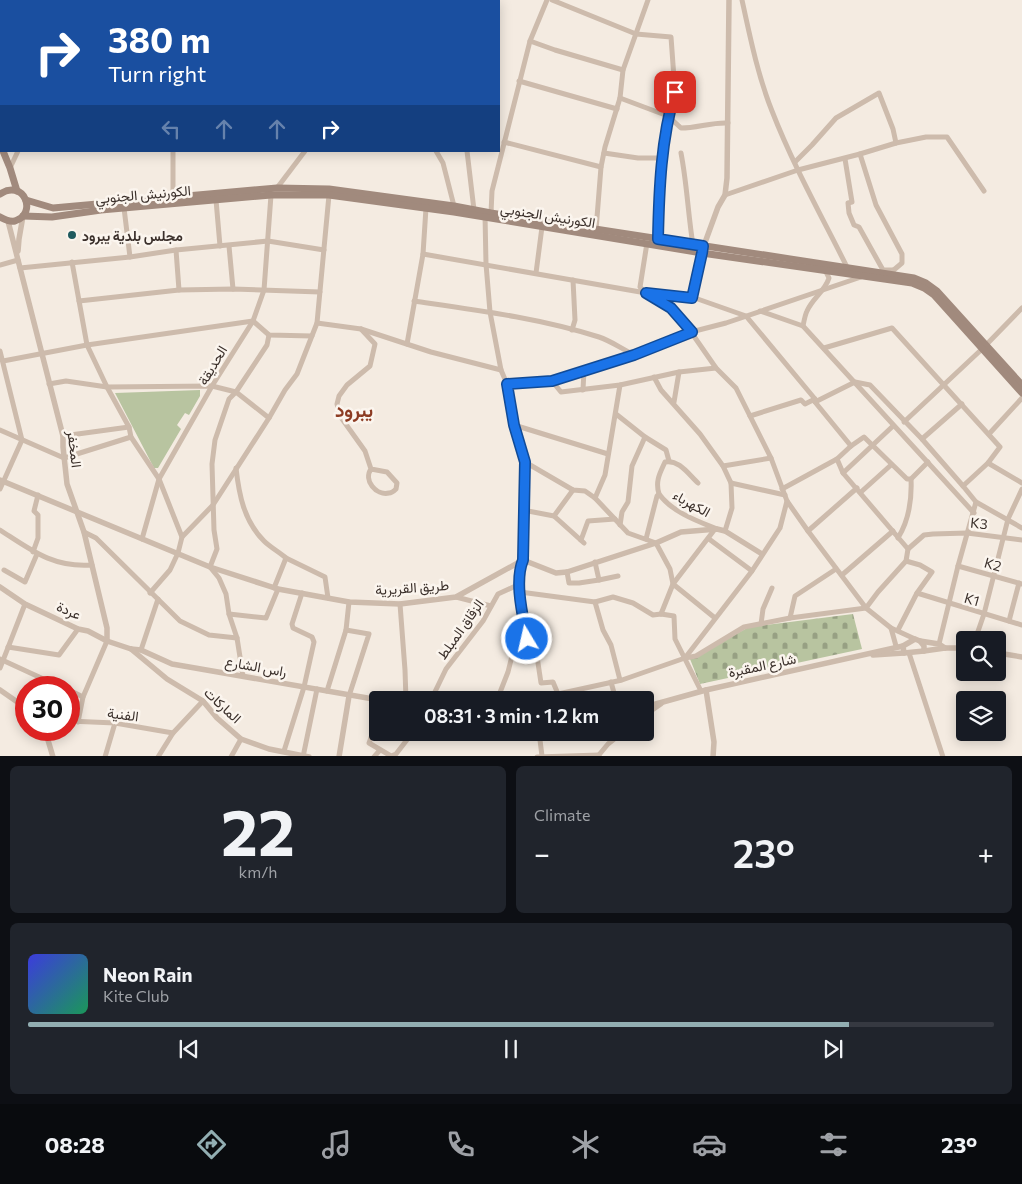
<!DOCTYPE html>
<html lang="en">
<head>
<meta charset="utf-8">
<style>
	:root { --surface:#171b24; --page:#20242c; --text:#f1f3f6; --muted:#9ea1a6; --line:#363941; --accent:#92aeb2 }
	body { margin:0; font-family:Commissioner,Vazirmatn,sans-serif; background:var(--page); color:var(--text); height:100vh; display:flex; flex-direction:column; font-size:19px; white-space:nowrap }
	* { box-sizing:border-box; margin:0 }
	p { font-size:16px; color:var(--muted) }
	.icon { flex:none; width:28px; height:28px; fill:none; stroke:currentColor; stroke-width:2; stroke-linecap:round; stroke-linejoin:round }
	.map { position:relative; height:756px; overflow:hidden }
	.sheet { display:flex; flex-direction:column; gap:10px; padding:10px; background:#0d0f14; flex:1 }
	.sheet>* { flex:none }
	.banner { position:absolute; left:0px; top:0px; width:500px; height:152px; box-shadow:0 2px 12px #0003; background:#1a4fa0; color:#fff; overflow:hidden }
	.tools { position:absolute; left:956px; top:631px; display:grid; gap:10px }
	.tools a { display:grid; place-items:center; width:50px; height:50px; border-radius:5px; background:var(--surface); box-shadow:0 2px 12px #0003; font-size:25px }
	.speed { position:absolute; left:15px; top:676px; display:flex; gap:10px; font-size:25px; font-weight:700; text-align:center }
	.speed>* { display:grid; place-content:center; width:65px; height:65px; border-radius:50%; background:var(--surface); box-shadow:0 2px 12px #0003; line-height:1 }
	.speed .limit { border:8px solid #d22; background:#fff; color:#111 }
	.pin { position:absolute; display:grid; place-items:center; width:42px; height:42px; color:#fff; margin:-21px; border-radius:10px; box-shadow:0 2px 8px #0006 }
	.me { position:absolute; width:55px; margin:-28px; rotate:351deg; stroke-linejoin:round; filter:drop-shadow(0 0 4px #0008) }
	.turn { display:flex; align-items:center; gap:18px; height:105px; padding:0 25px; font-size:22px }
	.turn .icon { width:65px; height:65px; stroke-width:2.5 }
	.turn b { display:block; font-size:35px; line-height:42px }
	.lanes { display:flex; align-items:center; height:48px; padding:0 25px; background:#0003; justify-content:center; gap:25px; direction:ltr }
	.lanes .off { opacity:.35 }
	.big { font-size:38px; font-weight:600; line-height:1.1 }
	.sheet .tile { flex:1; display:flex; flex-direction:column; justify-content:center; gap:8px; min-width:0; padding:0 18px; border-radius:8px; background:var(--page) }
	.sheet .dial { align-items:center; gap:0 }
	.dial b { font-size:65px; line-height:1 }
	.song { display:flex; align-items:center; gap:15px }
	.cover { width:60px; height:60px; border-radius:8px; background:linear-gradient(135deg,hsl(240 70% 55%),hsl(150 70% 35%)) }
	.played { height:5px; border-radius:2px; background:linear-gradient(90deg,var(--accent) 85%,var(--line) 85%) }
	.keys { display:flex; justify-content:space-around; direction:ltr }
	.heat { display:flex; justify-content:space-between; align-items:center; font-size:28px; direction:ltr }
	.sheet .tiles { flex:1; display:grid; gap:10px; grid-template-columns:1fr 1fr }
	.tile:last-child { grid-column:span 2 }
	.trip { position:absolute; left:369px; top:691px; width:285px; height:50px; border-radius:5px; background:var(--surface); box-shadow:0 2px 12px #0003; font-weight:600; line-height:50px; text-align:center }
	.menu { display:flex; height:80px; justify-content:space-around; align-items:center; background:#090b0e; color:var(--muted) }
	.menu .icon { width:35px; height:35px }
	.menu .selected { color:var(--accent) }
	.menu b { font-size:22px; color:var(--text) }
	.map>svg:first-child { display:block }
</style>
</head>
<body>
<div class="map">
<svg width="1022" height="757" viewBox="0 0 1022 757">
	<defs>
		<pattern id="cemetery-stones" width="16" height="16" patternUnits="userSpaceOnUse" patternTransform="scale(1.25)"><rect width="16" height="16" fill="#b8c4a0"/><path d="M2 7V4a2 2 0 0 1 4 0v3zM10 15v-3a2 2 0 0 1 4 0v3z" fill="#97a083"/></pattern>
	</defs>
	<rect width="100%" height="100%" fill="#f4ebe1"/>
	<path fill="url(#cemetery-stones)" d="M853,614L862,649L700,684L690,659L749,627Z"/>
	<path fill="#b8c4a0" d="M200,390V396L189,415L185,413L177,425L181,429L158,468H154L115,393Z"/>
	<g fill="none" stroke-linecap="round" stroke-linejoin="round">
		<g stroke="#cdbbac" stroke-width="5">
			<path d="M38,0L39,1"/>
			<path d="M184,0L185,1"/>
			<path d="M321,0L322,1"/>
			<path d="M429,0V1"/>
			<path d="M552,0L636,34L671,37L675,92L668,116L664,158"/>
			<path d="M742,0C750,37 758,76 772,111C793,165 821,215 847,267"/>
			<path d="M120,1L122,0"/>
			<path d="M155,1V0"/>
			<path d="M190,1L196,0"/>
			<path d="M387,1L388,0"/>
			<path d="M491,1L492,0"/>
			<path d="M0,38L1,37"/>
			<path d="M530,41L555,50L623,70"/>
			<path d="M519,81L617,109"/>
			<path d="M0,92L1,91"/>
			<path d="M620,98L668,116L681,128C697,128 712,122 728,123"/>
			<path d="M504,142L601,167L596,230"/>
			<path d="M896,143L926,137H947L984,191"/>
			<path d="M173,151V198"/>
			<path d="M436,151L443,163L454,206"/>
			<path d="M467,151L474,210"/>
			<path d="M604,153L638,158H664L659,190L658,239"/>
			<path d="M681,153C687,184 688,214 693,245"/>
			<path d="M845,159L852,202L848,203L849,213L854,225L859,227L883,270H893"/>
			<path d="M795,162L812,145L836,118L879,93L893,129L896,143L860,154"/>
			<path d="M601,167L605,147L620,98L623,70L648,0"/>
			<path d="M10,168L18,151"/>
			<path d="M277,188L305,151"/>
			<path d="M725,195L798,170L860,154L876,205L902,254V263L889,274"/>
			<path d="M216,200L220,246"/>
			<path d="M124,208L130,257"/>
			<path d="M491,213L492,191L530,41L547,0"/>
			<path d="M485,215L486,264L490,312L501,370L507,384L514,425L525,462L523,560C514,581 523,616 527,639L525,643"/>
			<path d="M647,243L640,287L646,293L671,308L691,332L716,368L736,388L771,458L787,501L808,531L866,608L891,628L915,639"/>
			<path d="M229,246L233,289"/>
			<path d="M176,250L179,290"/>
			<path d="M423,254L646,293L692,297L746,316L815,399V402L851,446"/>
			<path d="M72,262L87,345L107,387L129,427L131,437L159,479L182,537L178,553L170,570L150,593"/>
			<path d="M0,265L18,260"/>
			<path d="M20,268L130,257L176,250L268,241L324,250"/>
			<path d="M536,273L542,227"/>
			<path d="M692,297L702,253"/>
			<path d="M79,301L179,290L233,289L320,292"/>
			<path d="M414,301C476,310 539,318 599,337C611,341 622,349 633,354"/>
			<path d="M760,311L803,326L974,513"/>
			<path d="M317,323L361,329L431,352L501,370"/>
			<path d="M803,326C804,321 805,315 807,311C813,298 825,291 829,278L825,270"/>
			<path d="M361,329L375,344L370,366L347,385L339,396L337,404L340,416L365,451L371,469C363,480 376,496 389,493C392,493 394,491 396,489L397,483L387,472L371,469"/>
			<path d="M572,330L575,320L573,280"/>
			<path d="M407,344L423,254L426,208"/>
			<path d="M986,345L1022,308"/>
			<path d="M824,348L892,328L1000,447L988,463L963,486L976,502L958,566L939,644"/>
			<path d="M0,351L22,440L0,489"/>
			<path d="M3,361L87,345L253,321L269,335L312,336"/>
			<path d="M654,377L661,390L700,434L723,466L731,483L732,508L725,531"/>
			<path d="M552,381L561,392L620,385L679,372L716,368"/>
			<path d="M49,384L66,381L107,387L212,386L236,392L269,418"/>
			<path d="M507,384L552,381L634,355L691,332L726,323L861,277"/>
			<path d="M583,390L584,370"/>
			<path d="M674,402L679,372"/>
			<path d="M815,402L855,382L870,385L922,439L963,486"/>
			<path d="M616,414L645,437L666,450L669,461"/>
			<path d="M750,416L801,400L805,404L815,399"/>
			<path d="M904,422L982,349"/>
			<path d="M514,425L608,454"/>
			<path d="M0,430L64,458L131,437"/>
			<path d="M989,434L1022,398"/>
			<path d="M63,436L129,427"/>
			<path d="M922,439L962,404"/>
			<path d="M525,462L573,490L585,491L595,498L628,533L656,543L670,569L673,584L715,618"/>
			<path d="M988,463L1022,483"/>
			<path d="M723,466L771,458"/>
			<path d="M236,468C239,495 244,521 264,541C270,547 279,552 286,558L274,588"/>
			<path d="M843,473L893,426"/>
			<path d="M731,483L785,495"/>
			<path d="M782,489L837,459L851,446L864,437L907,479H911L928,462"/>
			<path d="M861,492L891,465"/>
			<path d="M659,494C672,512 697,521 717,529"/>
			<path d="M595,498L605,475L620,385"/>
			<path d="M976,502L1022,528"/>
			<path d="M523,510L554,516L584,543"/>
			<path d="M554,516L573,490"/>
			<path d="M620,525L622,512L628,502L632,466L645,437"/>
			<path d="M0,530C31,550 53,568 92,565"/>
			<path d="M808,531L857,488"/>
			<path d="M84,532L96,538L180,621L209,635L237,638"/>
			<path d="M182,537L213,505L269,418L285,390L297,374L317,323L329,195"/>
			<path d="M898,538C909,520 912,500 911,479"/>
			<path d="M142,539L159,479L212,386L253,321L264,290L271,195"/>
			<path d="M646,539L657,496L659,494C655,481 660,473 665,462C679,459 689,475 698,483"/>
			<path d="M709,539L752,571"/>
			<path d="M581,540L588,521L615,519"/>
			<path d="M908,549L924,535L933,534L967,533L1022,540"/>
			<path d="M33,552L38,538V515L34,511L38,495"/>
			<path d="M286,558L325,577L328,598"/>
			<path d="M958,566L1022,584"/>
			<path d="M4,570L25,582L37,554"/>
			<path d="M567,572L569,583H579L599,580L595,562"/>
			<path d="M842,575L893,531"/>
			<path d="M599,580L618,576"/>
			<path d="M520,592L595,602L613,597L633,603L653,615L661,614L674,616L675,639L701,691"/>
			<path d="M917,593L1022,625"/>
			<path d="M456,597L491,606"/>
			<path d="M595,602L603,630L611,645L620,680"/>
			<path d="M400,604L405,670L406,700"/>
			<path d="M229,614L266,618L278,589"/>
			<path d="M661,614L673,584L715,529"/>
			<path d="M790,618L795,596L836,569"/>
			<path d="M1009,621L1019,583"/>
			<path d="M761,624L763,609L772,588"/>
			<path d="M891,628L896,646"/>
			<path d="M346,630L369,634L349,696"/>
			<path d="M898,630L917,593L932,572L920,565L906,561"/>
			<path d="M975,640L984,614L1008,519L1022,489"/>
			<path d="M8,647L59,655L78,629"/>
			<path d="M141,650L158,599"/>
			<path d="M909,653L943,757"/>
			<path d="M685,658L696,656L744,627L790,618L866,608L878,592L906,561L908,549L843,473L837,459"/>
			<path d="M0,659L63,688"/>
			<path d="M0,668L25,604"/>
			<path d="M243,676L237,638L229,614L226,594L219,578L210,567L217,549L214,530L212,464L215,440L229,399L236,392L267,345L269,335"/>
			<path d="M611,682L616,700"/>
			<path d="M69,690L83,697"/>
			<path d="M327,691L346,630L349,602"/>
			<path d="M431,700L446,669L483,621L498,594L520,584"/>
			<path d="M497,700L508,672L514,648L531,641L535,643L541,683L553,682L558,694L622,680L685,658L752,571L780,528L787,501"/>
			<path d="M645,715L661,704"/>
			<path d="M378,718L369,743L391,756L396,754L413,732"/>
			<path d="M69,721L115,723L173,733"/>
			<path d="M78,722L83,697L107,641"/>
			<path d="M539,732L542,756"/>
			<path d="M284,751L304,687L314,642L312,637L293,628L292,624L302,593"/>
			<path d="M598,756L608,744L623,732"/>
			<path d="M105,757L115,723"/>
			<path d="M158,757L173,733L203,701"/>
			<path d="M231,757L241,739"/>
			<path d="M303,757L317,689"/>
			<path d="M374,757L380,750"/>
			<path d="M537,757L599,755"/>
		</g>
		<g stroke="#cdbbac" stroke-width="5.5">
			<path d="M8,221L63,436V447L67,484L84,532L107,628V641"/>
			<path d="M703,248L718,207L725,195L727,178L729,0"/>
			<path d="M18,251L19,239L23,216"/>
			<path d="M0,480L210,567L278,589L349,602L400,604L456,597L523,560L556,573L567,572L656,543L681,532L717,529L725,531L762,554"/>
			<path d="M0,587L25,604L78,629L88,631L107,641L131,649L141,650L172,664L379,700"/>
			<path d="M915,639L920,641L924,646V651L904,653L903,646Z"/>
			<path d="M920,641L939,644L945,648"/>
			<path d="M131,649L167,679L203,701L217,718L241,739L269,749L309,757"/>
			<path d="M924,651L945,648H965"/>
			<path d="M998,653L1022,657"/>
			<path d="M873,655L904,653"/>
			<path d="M0,690L26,708"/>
			<path d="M706,690L714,742L713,757"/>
			<path d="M645,707L706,690L903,646"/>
			<path d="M45,730L53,757"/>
			<path d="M339,757L349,696"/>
		</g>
		<g stroke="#a18a7d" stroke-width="7">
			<path d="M3,151L10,168L17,191"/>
			<path d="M0,194C24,178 38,214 15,221C9,222 5,220 0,217"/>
			<path d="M26,200L53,208L277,188L329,189L454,206L491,213L914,278L926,283L937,291L1022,385"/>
			<path d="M23,216L52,217L101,210L271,195H329L454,212L702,253L912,283L924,288L934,295L1022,393"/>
		</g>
	</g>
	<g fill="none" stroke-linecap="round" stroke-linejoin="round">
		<defs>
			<path id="route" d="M527,639C523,616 514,582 523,560L525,462L514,425L507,384L552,381L634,355L692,332L671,308L646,293L692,298L702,253L703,246L658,239C659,190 661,139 675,92"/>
		</defs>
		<use href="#route" stroke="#114b97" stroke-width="12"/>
		<use href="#route" stroke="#1a73e8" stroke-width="9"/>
	</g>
	<circle fill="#1f5a5e" stroke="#fbf5ee" stroke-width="2" cx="72" cy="235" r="5"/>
	<g text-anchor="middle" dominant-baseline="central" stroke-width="5" stroke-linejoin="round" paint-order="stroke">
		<g font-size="14" fill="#3b302b" stroke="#fbf5ee">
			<text transform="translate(143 194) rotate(-5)">الكورنيش الجنوبي</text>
			<text transform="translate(548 215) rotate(9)">الكورنيش الجنوبي</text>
			<text transform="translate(212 365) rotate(-59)">الحديقة</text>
			<text transform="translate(75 449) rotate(83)">المخفر</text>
			<text transform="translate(692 503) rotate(29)">الكهرباء</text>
			<text transform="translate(979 523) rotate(6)">K3</text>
			<text transform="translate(993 564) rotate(16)">K2</text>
			<text transform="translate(412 587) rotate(-4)">طريق القريرية</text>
			<text transform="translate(972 599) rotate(16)">K1</text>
			<text transform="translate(69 610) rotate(24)">عردة</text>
			<text transform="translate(460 629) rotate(-55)">الزقاق المبلط</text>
			<text transform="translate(762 665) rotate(-12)">شارع المقبرة</text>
			<text transform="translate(256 666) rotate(10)">راس الشارع</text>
			<text transform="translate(223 705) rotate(43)">الماركات</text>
			<text transform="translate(123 714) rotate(7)">الفنية</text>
		</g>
		<g font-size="14" font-weight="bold" fill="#3b302b" stroke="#fbf5ee" text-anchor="start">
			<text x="82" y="235">مجلس بلدية يبرود</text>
		</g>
		<g font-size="19" font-weight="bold" fill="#8c3b22" stroke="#fbf5ee">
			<text x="354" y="409">يبرود</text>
		</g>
	</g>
</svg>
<div class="tools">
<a><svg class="icon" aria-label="search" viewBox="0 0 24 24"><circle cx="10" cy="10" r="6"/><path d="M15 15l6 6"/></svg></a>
<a><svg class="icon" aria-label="layers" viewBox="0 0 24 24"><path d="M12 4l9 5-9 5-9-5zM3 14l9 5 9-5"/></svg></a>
</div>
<div class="speed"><div class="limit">30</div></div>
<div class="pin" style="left:675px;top:92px;background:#d93025"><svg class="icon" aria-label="arrive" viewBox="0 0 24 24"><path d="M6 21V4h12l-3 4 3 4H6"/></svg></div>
<svg class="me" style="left:527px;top:639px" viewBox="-20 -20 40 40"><circle r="17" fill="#1a73e8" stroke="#fff" stroke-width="3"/><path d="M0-11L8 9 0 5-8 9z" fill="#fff"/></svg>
<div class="trip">08:31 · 3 min · 1.2 km</div>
<div class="banner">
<div class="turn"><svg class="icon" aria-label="right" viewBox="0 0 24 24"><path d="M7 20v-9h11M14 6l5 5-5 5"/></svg><div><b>380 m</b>Turn right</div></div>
<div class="lanes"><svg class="icon off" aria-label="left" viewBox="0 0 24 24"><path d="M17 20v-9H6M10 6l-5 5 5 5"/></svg><svg class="icon off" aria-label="ahead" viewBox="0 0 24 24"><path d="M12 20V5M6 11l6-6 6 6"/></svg><svg class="icon off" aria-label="ahead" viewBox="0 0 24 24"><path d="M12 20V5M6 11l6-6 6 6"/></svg><svg class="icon" aria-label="right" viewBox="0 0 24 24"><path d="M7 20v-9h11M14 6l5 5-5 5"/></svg></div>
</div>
</div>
<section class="sheet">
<div class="tiles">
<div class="tile dial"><b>22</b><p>km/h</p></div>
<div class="tile"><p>Climate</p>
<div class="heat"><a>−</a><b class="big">23°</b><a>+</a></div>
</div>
<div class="tile">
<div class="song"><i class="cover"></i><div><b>Neon Rain</b><p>Kite Club</p></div></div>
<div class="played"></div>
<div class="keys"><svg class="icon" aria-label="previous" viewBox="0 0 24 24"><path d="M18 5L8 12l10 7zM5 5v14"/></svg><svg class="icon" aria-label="pause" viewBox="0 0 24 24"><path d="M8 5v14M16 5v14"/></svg><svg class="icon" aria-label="next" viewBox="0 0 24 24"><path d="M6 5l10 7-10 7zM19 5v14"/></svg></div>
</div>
</div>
</section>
<nav class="menu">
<b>08:28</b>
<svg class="icon selected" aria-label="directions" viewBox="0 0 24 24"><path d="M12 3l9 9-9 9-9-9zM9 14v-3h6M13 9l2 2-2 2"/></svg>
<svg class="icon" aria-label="music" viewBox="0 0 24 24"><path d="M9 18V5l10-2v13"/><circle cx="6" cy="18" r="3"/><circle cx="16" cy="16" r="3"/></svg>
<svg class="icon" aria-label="phone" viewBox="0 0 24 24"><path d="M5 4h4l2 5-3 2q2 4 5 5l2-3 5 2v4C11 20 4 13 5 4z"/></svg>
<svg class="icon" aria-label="climate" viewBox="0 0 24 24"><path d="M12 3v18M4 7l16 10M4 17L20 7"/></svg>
<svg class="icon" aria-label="car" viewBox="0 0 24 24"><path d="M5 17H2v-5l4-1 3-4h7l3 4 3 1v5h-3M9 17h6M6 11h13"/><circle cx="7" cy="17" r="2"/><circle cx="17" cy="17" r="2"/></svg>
<svg class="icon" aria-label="filters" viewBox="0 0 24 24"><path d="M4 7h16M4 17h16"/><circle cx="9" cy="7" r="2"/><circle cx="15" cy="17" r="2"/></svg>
<b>23°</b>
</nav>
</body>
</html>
